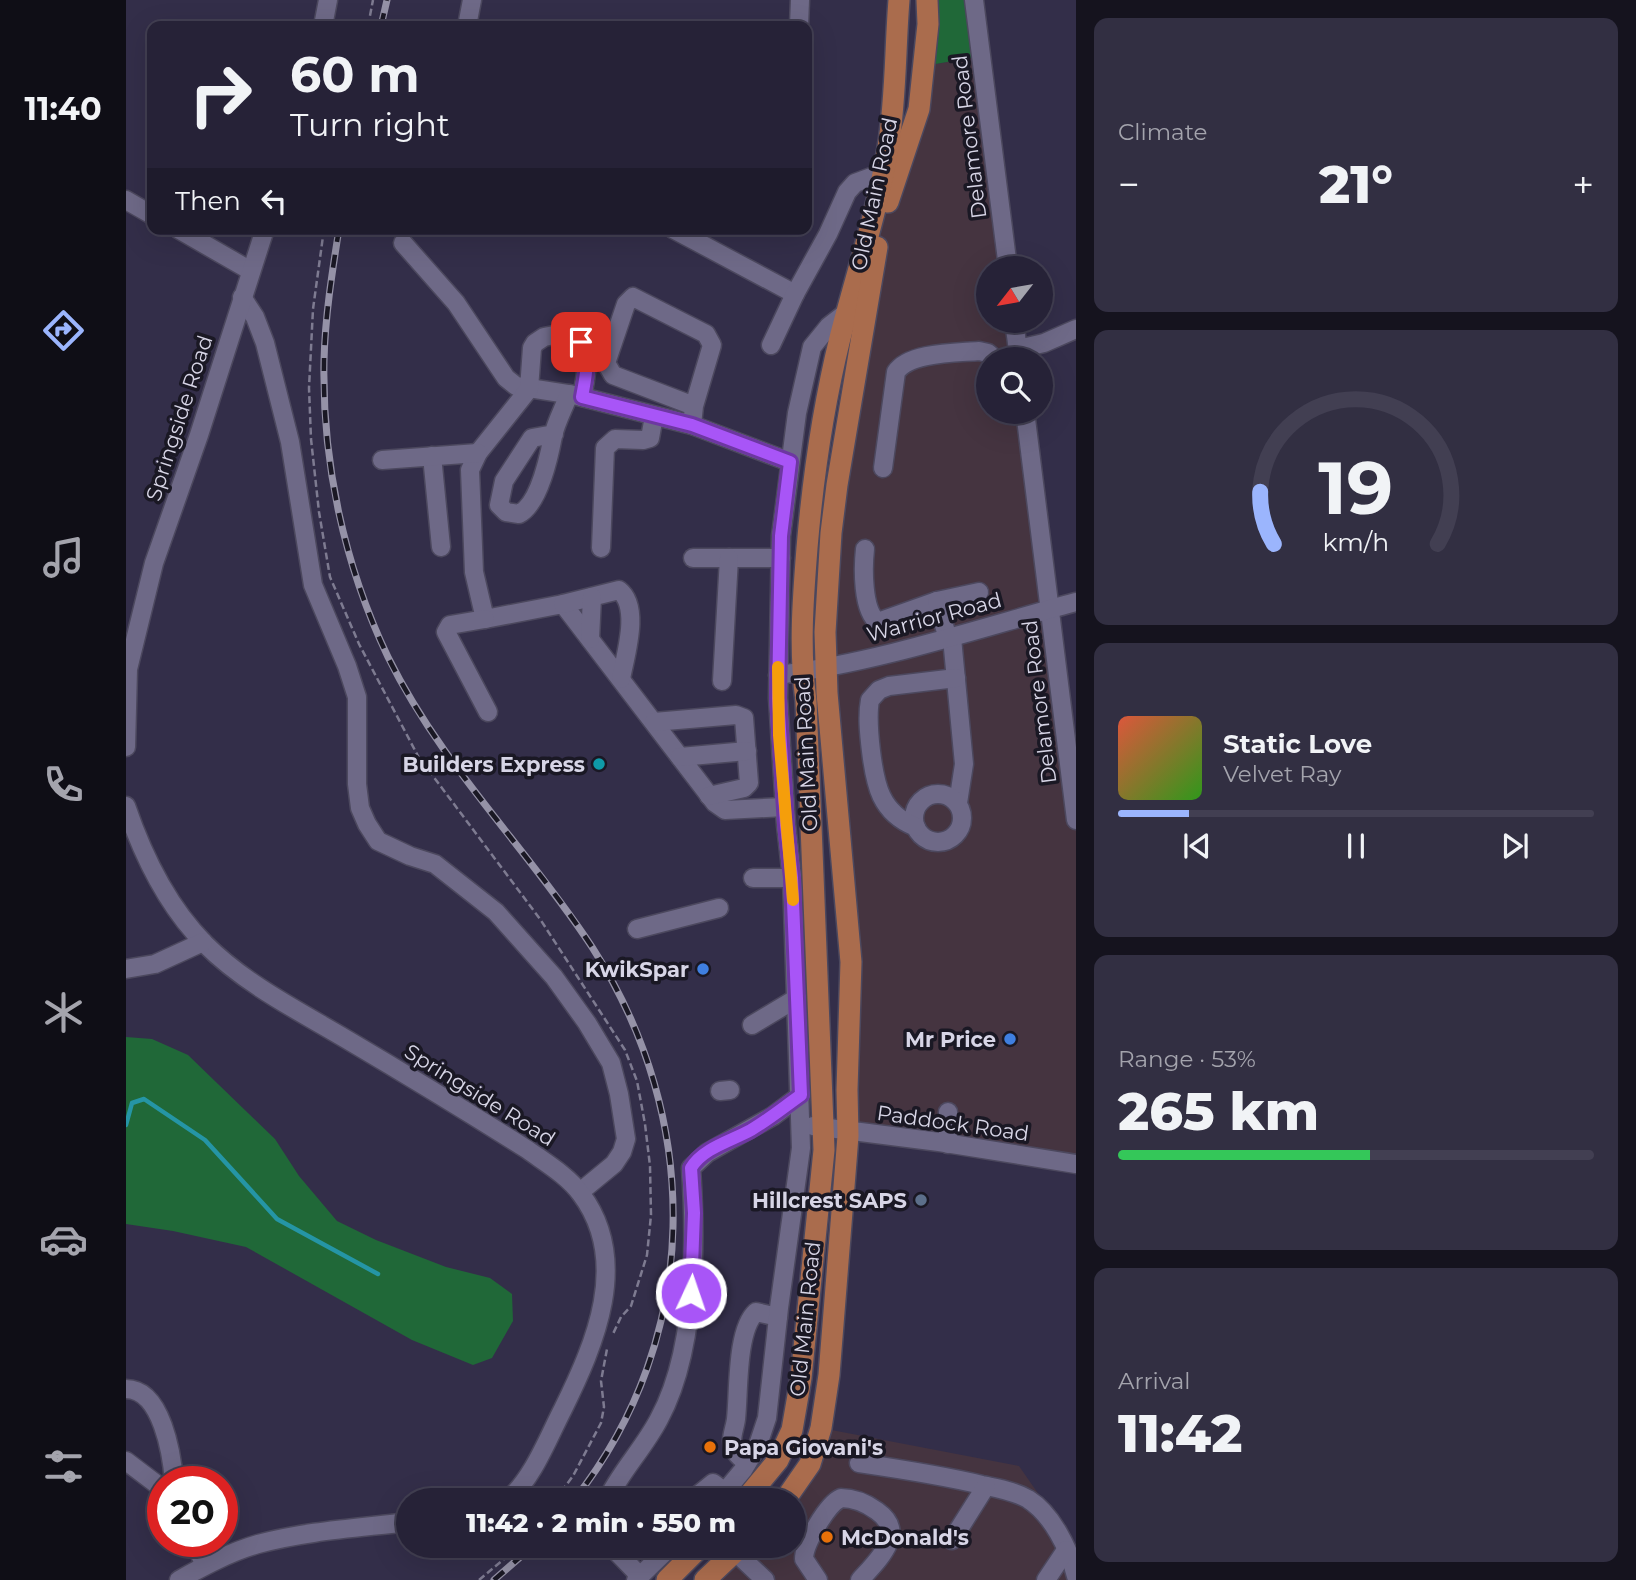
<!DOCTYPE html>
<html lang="en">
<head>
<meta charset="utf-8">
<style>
	:root { --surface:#262237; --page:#322f42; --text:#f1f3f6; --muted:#a4a4ad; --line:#423f52; --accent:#9bb5fd }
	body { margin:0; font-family:Montserrat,sans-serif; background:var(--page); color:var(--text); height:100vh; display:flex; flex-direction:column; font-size:26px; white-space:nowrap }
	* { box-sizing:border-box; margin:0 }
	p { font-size:23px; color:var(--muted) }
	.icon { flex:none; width:38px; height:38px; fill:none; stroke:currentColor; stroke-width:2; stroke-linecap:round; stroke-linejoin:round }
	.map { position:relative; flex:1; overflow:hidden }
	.drawer { display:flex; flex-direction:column; gap:18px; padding:18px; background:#15131e; width:560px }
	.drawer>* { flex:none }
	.hud { position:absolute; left:21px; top:21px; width:665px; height:214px; border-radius:14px; box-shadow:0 7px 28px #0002,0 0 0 2px var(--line); background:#262237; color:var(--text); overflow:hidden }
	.needle { width:46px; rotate:239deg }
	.fabs { position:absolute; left:850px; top:256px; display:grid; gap:14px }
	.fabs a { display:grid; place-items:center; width:77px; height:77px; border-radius:50%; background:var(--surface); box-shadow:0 7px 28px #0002,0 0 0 2px var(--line); font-size:35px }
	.speed { position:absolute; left:21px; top:1466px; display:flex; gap:14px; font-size:35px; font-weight:700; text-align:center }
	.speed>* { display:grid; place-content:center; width:91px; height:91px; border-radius:50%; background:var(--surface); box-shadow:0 7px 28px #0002,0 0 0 2px var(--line); line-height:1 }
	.speed .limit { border:10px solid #d22; background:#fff; color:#111 }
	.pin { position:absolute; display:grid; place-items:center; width:60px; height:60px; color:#fff; margin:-30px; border-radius:14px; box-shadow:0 4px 10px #0006 }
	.me { position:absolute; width:77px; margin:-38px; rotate:3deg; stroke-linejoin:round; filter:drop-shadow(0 0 5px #0008) }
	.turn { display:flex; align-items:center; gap:24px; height:147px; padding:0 28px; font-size:32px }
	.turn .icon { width:91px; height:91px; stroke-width:2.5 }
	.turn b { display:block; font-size:49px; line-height:60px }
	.then { display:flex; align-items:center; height:66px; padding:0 28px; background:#0003; gap:14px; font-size:26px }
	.big { font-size:52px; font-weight:800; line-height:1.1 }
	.drawer .widget { flex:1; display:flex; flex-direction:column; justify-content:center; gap:10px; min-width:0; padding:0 24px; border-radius:14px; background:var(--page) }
	.drawer .dial { align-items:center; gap:0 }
	.dial svg { height:182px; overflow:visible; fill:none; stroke:var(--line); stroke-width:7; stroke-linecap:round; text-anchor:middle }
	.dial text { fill:var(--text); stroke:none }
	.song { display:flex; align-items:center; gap:21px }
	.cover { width:84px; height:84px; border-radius:10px; background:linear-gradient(135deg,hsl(10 70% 55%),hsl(110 70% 35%)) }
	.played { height:7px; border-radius:4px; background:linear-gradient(90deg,var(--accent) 15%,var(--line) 15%) }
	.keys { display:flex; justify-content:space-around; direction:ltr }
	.heat { display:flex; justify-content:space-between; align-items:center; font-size:38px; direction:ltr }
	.charge { height:10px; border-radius:5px; background:linear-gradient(90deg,#34c759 53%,var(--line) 0) }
	.trip { position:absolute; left:270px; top:1488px; width:410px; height:70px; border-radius:35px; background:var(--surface); box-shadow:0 7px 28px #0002,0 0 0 2px var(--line); font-weight:800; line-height:70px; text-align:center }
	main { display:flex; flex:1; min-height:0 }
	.tab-bar { display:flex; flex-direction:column; width:126px; justify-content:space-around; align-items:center; background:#0f0e16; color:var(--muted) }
	.tab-bar .icon { width:49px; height:49px }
	.tab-bar .current { color:var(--accent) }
	.tab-bar b { font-size:32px; color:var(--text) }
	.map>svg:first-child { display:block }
</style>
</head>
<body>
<main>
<nav class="tab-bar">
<b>11:40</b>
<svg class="icon current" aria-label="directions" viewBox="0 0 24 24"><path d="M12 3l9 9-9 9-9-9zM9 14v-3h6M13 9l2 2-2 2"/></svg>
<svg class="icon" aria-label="music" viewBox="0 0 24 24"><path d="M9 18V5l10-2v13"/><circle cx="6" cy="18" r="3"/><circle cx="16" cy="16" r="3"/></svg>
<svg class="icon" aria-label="phone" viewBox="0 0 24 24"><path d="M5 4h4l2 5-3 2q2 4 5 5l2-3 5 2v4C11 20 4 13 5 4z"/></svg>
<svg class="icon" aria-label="climate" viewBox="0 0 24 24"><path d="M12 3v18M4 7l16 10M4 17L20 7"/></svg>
<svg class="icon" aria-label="car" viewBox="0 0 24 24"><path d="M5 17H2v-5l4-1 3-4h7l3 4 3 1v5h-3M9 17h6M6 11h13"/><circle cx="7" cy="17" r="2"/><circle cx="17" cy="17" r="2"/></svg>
<svg class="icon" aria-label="filters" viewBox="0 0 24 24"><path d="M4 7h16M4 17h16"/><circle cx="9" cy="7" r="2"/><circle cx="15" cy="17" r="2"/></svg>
</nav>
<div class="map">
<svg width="950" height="1580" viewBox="0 0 950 1580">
	<rect width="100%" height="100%" fill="#332e49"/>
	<g fill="#453440">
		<path d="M856,56L882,268H863V320H888L893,359H863V411H899L950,820V1164L722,1131L707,739L711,485L757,217L798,66Z"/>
		<path d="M695,1428L893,1466L950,1548V1571L945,1580H579L616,1545H667V1500Z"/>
	</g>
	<g fill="#206838">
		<path d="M801,0H848L856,56L798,66Z"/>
		<path d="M0,1037L26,1039L62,1055L149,1139L173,1176L211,1221L250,1240L320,1267L364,1278L386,1294L387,1321L366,1358L347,1365L286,1340L120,1247L47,1231L0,1224Z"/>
	</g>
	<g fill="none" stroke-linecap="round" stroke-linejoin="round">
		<path stroke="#2595a5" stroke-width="4.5" d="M0,1125L6,1103L18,1099L79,1140L151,1219L252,1274"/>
		<defs>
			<g id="minor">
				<path d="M848,0L882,268"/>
				<path d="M197,26L202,0"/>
				<path d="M341,26L346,0"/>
				<path d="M673,26L674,0"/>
				<path d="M0,200L26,215"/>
				<path d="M52,229L125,271"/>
				<path d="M547,229L669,294"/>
				<path d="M277,243L330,303L380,378L390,386L448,395L566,425L664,462"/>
				<path d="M116,297L129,317L139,343L164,442L187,585L221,666L231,697V784L234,808L241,824L252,841L284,856L309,864L370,912L428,977L461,1023L485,1063L493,1094L500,1139L496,1152L488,1164L454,1192"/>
				<path d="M888,320L893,359"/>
				<path d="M645,345L669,294L702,234L721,192L729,183L756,173"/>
				<path d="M892,349L918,343L950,329"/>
				<path d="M456,397C459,379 465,358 455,342L433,334L418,337L409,343L406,348L403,389L352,453L344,470L348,572L359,619L437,604L589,803L599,810L658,807"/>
				<path d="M899,411L950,820"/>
				<path d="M566,425L568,406L586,345L580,334L507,297L500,304L480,363L487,375L568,406"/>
				<path d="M428,434L406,438L378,481L373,505L380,512L393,514C413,504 423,457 427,436C430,422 438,408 443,394"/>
				<path d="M306,456L315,547"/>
				<path d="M256,460L352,453"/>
				<path d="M757,468L770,372C783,352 831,353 853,351L862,353L869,359"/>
				<path d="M475,548L479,448L489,439L517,440L524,438L528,416"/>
				<path d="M739,549C737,567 736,611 752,622L811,601L853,592"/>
				<path d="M567,558H655"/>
				<path d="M811,601L822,639"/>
				<path d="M437,604L493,590C515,607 499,656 495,679"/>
				<path d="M359,619L324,625L320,632L362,712"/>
				<path d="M826,638L838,764L832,803"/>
				<path d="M464,639L466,597"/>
				<path d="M652,675C753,662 851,629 950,602"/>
				<path d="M596,681L603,558"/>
				<path d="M528,722L610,715L618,718L623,783L618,788L583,796"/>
				<path d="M0,747L2,669L28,563L73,435L139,229"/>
				<path d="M554,757L621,751"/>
				<circle cx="812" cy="818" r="24"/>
				<path d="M0,806C17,856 41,906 79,944C119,984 171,1010 220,1039C281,1075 342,1112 402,1150C420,1163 442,1176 455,1194C505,1261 469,1344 437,1409C421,1440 408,1476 382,1500"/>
				<path d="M790,827C754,813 749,784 745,751C743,734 741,716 744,700L753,690L763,686L830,678"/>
				<path d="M627,878H666"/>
				<path d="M511,929L593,908"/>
				<path d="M0,969L29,964L77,942"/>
				<path d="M626,1025L671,998"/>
				<path d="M594,1091L604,1090"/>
				<path d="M822,1112V1144"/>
				<path d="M687,1126L813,1142L950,1164"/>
				<path d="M0,1389C36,1389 46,1455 48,1482"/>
				<path d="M0,1461L37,1489"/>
				<path d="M621,1463C615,1458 609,1454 607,1446C604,1438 609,1428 610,1419C613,1393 610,1330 630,1312L652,1317"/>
				<path d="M733,1463C774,1469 815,1475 856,1485C871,1488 888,1491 902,1499C926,1514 943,1549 950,1576"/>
				<path d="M481,1500C495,1471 518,1448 533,1419C570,1351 570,1244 565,1168L581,1153L647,1116L675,1095"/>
				<path d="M566,1500L587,1483L599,1492"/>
				<path d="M592,1500L617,1470L632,1445L641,1418L653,1308L675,1148L666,878L660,825L652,698L655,536L671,413L686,347L703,326L721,312"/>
				<path d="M826,1540L860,1486"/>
				<path d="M68,1542L79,1565"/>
				<path d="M484,1545L514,1576"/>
				<path d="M602,1545L639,1580"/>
				<path d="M53,1580C78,1566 104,1552 132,1544C180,1531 232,1528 282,1522"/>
				<path d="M510,1580L546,1545"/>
				<path d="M692,1580L678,1559C678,1544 701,1504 715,1498C728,1498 740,1503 751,1511C782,1533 752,1560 734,1580"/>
				<path d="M920,1580L940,1550"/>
			</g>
			<g id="major">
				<path d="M762,202L793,109L802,24L801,0"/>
				<path d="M619,1500L652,1460L666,1430L675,1378L698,1150L680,701C673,649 677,599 681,548C687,477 697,407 714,338C730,275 751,213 762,148C770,99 769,50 773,0"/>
				<path d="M659,1500L684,1464L695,1428L703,1375L722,1136L721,1090L725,962L701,693L699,632L705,533L711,485L751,247"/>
				<path d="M541,1580L576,1545"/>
				<path d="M579,1580L616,1545"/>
			</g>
		</defs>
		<use href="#minor" stroke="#4c485e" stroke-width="21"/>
		<use href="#major" stroke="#4c485e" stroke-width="24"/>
		<g stroke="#7e7b91" stroke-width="2.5" stroke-dasharray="7 3.5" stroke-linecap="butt">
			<path d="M242,26L247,0"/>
			<path d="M198,229L187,309L183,388L185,439L193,512L204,577L233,644L292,756L414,919L499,1050L511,1081L519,1124L524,1166L525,1215L521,1255L505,1306L495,1317L486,1336"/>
			<path d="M429,1500L447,1476L475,1423L478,1407L475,1381L481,1349"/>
			<path d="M353,1580L383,1555L391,1545"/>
		</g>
		<use href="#minor" stroke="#6e6987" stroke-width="18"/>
		<use href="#major" stroke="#aa6c4d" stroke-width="21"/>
		<defs>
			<g id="rail">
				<path d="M255,26L261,0"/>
				<path d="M213,229C206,273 199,317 198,361C196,462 218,565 262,657C315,765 401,848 466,947C577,1119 577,1337 448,1500"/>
				<path d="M368,1580L408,1545"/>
			</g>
		</defs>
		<use href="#rail" stroke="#9592a7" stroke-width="7"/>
		<use href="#rail" stroke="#1a1824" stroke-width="4.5" stroke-dasharray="13" stroke-linecap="butt"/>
	</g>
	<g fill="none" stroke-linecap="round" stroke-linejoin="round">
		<defs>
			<path id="route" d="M455,342C465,359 459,379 456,397L566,425L664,462L655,536L652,698L660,825L666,878L675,1095C658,1107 642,1120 625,1130C605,1141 577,1148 565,1168L568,1213L565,1293"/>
		</defs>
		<use href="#route" stroke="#6d37a1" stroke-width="18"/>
		<use href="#route" stroke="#a855f7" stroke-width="12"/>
		<path stroke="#f59e0b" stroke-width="12" d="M652,667L653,735L667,900"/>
	</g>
	<circle fill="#0f9aa8" stroke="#1a1824" stroke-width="2.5" cx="473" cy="764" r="7"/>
	<g fill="#3f7fe0" stroke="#1a1824" stroke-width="2.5">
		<circle cx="577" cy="969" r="7"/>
		<circle cx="884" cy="1039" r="7"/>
	</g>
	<circle fill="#5c6f8a" stroke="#1a1824" stroke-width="2.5" cx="795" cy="1200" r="7"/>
	<g fill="#e8710a" stroke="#1a1824" stroke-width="2.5">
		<circle cx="584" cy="1447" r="7"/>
		<circle cx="701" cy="1537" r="7"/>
	</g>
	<g text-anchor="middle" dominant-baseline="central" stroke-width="7" stroke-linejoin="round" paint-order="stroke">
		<g font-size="21" fill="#d7d5e6" stroke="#1a1824">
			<text transform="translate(843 137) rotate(-97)">Delamore Road</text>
			<text transform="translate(748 194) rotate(-78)">Old Main Road</text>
			<text transform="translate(53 418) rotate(-72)">Springside Road</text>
			<text transform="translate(808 617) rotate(-15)">Warrior Road</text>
			<text transform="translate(913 702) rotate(-97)">Delamore Road</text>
			<text transform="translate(680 754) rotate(-93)">Old Main Road</text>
			<text transform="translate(354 1095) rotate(32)">Springside Road</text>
			<text transform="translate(827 1123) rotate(8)">Paddock Road</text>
			<text transform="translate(679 1319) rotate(-84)">Old Main Road</text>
		</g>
		<g font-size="21" font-weight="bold" fill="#d7d5e6" stroke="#1a1824" text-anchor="end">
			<text x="459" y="764">Builders Express</text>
			<text x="563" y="969">KwikSpar</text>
			<text x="870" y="1039">Mr Price</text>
			<text x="781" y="1200">Hillcrest SAPS</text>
			<text x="598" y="1447" text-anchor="start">Papa Giovani's</text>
			<text x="715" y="1537" text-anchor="start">McDonald's</text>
		</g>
	</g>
</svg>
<div class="fabs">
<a><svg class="needle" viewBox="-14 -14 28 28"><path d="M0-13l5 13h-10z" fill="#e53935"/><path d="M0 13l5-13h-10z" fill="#a4a4ad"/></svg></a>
<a><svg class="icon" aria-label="search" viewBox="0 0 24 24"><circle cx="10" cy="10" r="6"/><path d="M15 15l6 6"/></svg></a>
</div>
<div class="speed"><div class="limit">20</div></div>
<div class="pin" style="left:455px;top:342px;background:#d93025"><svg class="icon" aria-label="arrive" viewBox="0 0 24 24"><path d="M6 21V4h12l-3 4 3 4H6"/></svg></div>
<svg class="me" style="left:565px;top:1293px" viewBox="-20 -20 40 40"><circle r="17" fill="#a855f7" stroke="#fff" stroke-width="3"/><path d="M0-11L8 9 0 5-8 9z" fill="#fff"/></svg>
<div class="trip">11:42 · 2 min · 550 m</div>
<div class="hud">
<div class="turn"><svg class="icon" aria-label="right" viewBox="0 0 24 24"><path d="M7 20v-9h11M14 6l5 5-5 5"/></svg><div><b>60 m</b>Turn right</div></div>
<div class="then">Then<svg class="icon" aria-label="left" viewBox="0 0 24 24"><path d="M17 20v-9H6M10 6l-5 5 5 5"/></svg></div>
</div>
</div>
<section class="drawer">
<div class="widget"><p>Climate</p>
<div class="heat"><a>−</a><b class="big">21°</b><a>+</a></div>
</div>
<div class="widget dial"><svg viewBox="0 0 100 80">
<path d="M14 69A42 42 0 1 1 86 69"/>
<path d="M14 69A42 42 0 0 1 8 46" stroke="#9bb5fd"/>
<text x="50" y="56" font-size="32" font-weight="700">19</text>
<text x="50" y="72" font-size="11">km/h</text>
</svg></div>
<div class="widget">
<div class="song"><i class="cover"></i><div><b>Static Love</b><p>Velvet Ray</p></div></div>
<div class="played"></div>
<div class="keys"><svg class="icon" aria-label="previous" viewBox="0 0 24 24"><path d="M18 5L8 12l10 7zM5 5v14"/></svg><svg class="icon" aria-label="pause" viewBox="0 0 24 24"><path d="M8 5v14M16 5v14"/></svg><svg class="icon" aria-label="next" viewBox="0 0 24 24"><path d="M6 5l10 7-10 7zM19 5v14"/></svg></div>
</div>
<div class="widget"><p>Range · 53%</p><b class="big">265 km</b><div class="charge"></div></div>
<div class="widget"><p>Arrival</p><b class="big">11:42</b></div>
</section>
</main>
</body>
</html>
